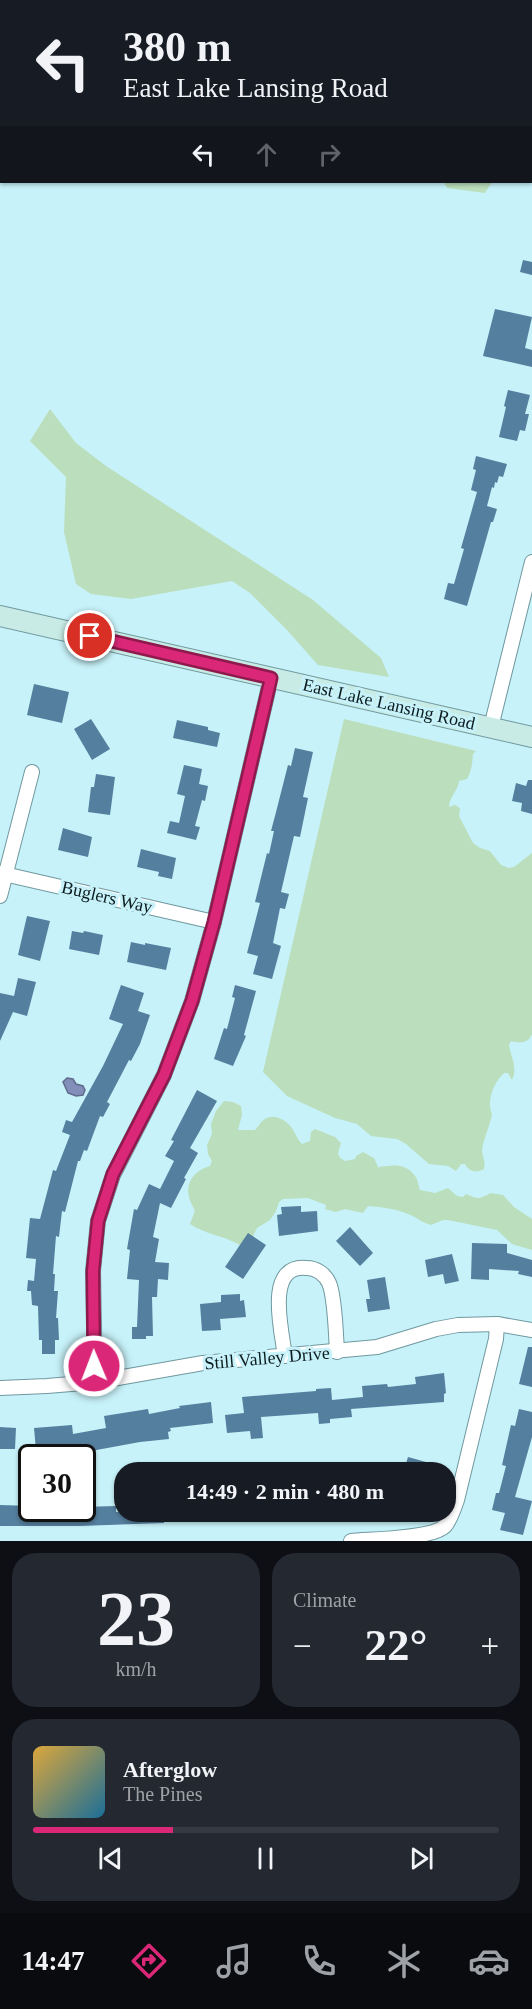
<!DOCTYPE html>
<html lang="en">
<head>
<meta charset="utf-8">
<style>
	:root { --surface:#171b24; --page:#242831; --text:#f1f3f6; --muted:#9ea1a6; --line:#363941; --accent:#db2777 }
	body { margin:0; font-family:"Times New Roman",serif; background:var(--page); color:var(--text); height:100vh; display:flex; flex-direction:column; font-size:22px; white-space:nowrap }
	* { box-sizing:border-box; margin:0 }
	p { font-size:20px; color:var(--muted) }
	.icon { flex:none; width:33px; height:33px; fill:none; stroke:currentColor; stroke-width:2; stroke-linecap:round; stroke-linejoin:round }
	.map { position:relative; height:1541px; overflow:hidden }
	.drawer { display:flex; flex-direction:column; gap:12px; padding:12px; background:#0d0f14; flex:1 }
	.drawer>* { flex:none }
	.guide { position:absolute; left:0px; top:0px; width:532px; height:183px; box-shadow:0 2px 4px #0004; background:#171b24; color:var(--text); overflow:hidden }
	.speed { position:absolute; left:18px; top:1444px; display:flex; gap:12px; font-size:30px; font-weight:700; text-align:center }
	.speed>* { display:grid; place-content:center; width:78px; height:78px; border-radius:50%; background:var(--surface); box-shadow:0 2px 4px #0004; line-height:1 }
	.speed .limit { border:3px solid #111; border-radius:9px; background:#fff; color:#111 }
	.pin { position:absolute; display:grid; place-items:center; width:51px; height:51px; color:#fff; margin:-26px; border:3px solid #fff; border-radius:50%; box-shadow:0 2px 6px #0007 }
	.me { position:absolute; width:66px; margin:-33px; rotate:359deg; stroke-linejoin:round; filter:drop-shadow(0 0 4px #0008) }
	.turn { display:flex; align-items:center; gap:21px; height:126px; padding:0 24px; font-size:27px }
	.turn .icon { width:78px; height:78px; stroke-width:2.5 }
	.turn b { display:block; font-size:42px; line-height:51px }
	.lanes { display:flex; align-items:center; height:57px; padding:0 24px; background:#0003; justify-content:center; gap:30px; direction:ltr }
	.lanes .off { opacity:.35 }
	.big { font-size:45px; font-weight:700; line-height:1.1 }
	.drawer .card { flex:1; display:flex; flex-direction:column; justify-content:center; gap:9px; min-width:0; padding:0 21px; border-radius:24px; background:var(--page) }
	.drawer .dial { align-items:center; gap:0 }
	.dial b { font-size:78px; line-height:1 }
	.song { display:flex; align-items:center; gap:18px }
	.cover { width:72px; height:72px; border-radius:9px; background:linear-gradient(135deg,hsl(40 70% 55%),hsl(200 70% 35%)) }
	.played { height:6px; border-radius:3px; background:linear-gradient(90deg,var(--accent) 30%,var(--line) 30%) }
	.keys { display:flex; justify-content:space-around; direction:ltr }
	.heat { display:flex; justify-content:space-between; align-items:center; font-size:33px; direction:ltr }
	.drawer .tiles { flex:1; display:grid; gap:12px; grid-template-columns:1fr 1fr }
	.card:last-child { grid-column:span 2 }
	.trip { position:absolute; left:114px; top:1462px; width:342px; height:60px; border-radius:24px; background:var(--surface); box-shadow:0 2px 4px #0004; font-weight:700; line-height:60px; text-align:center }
	.dock { display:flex; height:96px; justify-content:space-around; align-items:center; background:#090b0e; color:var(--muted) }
	.dock .icon { width:42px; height:42px }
	.dock .active { color:var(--accent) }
	.dock b { font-size:27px; color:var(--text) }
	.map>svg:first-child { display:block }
</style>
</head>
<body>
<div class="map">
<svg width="532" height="1541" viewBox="0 0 532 1541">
	<rect width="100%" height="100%" fill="#c7f2f9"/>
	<g fill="#bbdebc">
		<path d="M444,182H492L485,193L447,188Z"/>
		<path d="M50,409L76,443L106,466L313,600L381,658L389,677L318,665L287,630L250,593L232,581L131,599L91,594L76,584L64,532L66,477L30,441Z"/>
		<path d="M344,719L476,751L473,754C472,764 472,770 467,779L459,781C458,791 449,797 449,807L455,805L460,808L459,816L473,843L480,848L490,851L501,865L509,868L514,867L532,853V1034C528,1044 520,1043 511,1041L509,1045C511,1058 518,1067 512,1080L508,1073H504C494,1082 486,1101 492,1114C490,1126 484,1137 482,1149C482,1157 486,1161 484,1169C477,1173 469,1172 465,1164H461L456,1171L448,1166L429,1164L406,1144L397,1139L371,1136L357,1124L335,1118L287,1096L263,1072Z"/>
		<path d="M224,1101L233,1102L241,1106L242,1115L238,1130H255C258,1127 261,1121 265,1119C274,1113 286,1120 291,1127C296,1133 297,1140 302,1144L310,1141L311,1132L315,1129L335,1137L341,1143L338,1153L340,1158L345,1161L355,1159L356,1156L363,1152L374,1158L379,1169V1167C393,1165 406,1163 415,1176C418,1180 418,1185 420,1190L435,1193L448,1188L457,1196L463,1197L466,1194C480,1200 478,1199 491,1193L503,1195L514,1207L532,1219V1250L512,1244L497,1230L448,1220H443L431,1225C422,1223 417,1217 408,1214C396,1209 382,1207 368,1206L363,1213L345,1209L336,1212L325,1209L326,1205L308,1198L283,1199L279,1202L276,1211L270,1220L257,1228L253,1236L240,1245C224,1236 205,1234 190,1224L195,1211C193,1206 190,1202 189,1197C185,1181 196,1170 210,1166L212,1161L208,1154L207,1145L212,1134L211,1124L216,1111Z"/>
	</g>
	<path fill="#838eba" stroke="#5f6c8c" stroke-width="1.5" d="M67,1078L73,1079L76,1084L83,1086L85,1090L83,1095L76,1096L68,1093L63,1082Z"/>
	<g fill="#557f9e">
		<path d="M523,260L532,262V275L520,272Z"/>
		<path d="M495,309L532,317L525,348L532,350V367L483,356Z"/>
		<path d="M508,390L530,395L525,414H529L525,431L520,430L517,441L499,437L506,407L504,406Z"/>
		<path d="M476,456L507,464L503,477L499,476L497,483L495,482L494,488L492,487L487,506L497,509L493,522H491L467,606L444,599L448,583L454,584L464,549L461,548L477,492L471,490L476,470L473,469Z"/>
		<path d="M34,684L69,692L62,723L27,715Z"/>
		<path d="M91,719L110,749L92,760L74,729Z"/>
		<path d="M177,720L208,727V730L220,733L217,747L173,738Z"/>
		<path d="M295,748L313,752L303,797L308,798L300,837L294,836L281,892L289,894L285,909L280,908L273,943L281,946L272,979L253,974L258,956L247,953L260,903L255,902L267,853L269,854L274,831H271L275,816L288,765L291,766Z"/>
		<path d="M184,765L202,769L199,784L208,786L205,801L202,800L195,826L200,827L196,840L167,833L170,821L179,823L185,796L177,794Z"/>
		<path d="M96,774L115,777L110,815L88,812L91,787H94Z"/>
		<path d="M528,780H532V814L521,811L522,803L512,801L516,783L526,786Z"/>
		<path d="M63,828L92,837L88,857L58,850Z"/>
		<path d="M141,849L176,858L172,879L158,876L159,872L137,867Z"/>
		<path d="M27,916L50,921L40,961L18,955Z"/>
		<path d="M72,931L83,933L84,931L103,935L99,955L69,949Z"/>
		<path d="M131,942L145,945V943L171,948L166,970L127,962Z"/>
		<path d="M18,978L36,982L27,1016L13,1012L0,1041V993L14,996Z"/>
		<path d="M121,985L144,993L138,1011L150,1015L140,1044L131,1061L129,1060L107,1102L110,1104L103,1117L100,1116L87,1151L84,1150L80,1161H78L65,1212L62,1211L59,1237L56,1236L53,1274H55L54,1291H58L56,1318H58L59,1340H55V1354H42V1340H39L38,1306L32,1305L31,1291H27L28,1280L34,1281L36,1259L26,1258L30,1218L40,1219L53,1170L56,1171L70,1135L62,1132L66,1120L72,1122L103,1066L123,1024L109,1019Z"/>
		<path d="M235,985L256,991L244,1035L246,1036L233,1066L214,1059L224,1028L227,1029L235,998L232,997Z"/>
		<path d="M197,1090L217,1101L190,1148L198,1153L184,1178L186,1179L171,1208L160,1203L153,1237L159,1239L155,1262L169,1263L168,1280L158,1279L157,1297H152L153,1336H146V1339H132V1327H137L139,1280L127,1279L130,1250L127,1249L134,1209L137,1210L149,1184L160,1189L174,1161L165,1156L174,1141L171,1140Z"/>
		<path d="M301,1206V1212L317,1211L318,1231L279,1236L277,1215L282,1214L281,1207Z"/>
		<path d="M350,1227L373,1253L360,1266L336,1241Z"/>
		<path d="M248,1233L266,1245L243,1279L225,1267Z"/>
		<path d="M472,1243L507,1244V1253L532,1260V1277L518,1274L519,1271L489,1269V1280L471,1279Z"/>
		<path d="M452,1254L459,1281L445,1284L443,1274L428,1277L425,1260Z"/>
		<path d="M385,1277L390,1309L368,1312L366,1299H370L367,1280Z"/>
		<path d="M240,1294V1301L244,1300L246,1317L220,1319L221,1330L202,1331L200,1304L221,1302V1295Z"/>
		<path d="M528,1347H532V1387L519,1384Z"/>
		<path d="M444,1373L446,1393L444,1394V1402L351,1409L352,1417L330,1419V1423L319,1424L318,1413L261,1417L263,1438L251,1439L250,1431L227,1433L225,1415L244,1413L242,1397L316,1391V1389L331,1388L332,1400L363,1397L362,1386L387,1384L388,1387L416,1384L415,1377Z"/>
		<path d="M211,1402L213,1423L170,1428L171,1431L168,1432L169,1439L140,1442L91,1451V1446L36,1450L34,1428L72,1425L73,1434L106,1428L104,1416L148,1409L149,1414L180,1408L179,1406Z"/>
		<path d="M519,1409L532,1412V1437L515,1497L532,1501L523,1535L500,1530L505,1513L492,1510L496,1493H499L506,1466L502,1465L511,1425L515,1426Z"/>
		<path d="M0,1427L16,1428L15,1449H0Z"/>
		<path d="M408,1457L426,1462L423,1473H403Z"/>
		<path d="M0,1505L32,1506V1509H82V1507L116,1506V1512H164V1523L80,1526H0Z"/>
	</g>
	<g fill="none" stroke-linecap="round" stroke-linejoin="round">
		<defs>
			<g id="street">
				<path d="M491,727L532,562"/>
				<path d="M0,873L214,922"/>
				<path d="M0,896L32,772"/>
				<path d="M285,1356C282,1332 264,1263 307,1268C316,1268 325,1274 329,1283C335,1296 336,1336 337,1352"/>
				<path d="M95,1382L93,1271L98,1221L113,1175L164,1075L192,1001L214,922L271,678"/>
				<path d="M0,1388L47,1386L95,1382L203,1363L377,1347L436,1329L458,1325L497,1324L532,1330"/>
				<path d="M351,1541C371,1539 432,1539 445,1526C451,1519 454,1508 457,1500L496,1339L497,1324"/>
			</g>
			<path id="secondary" d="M0,616L532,737"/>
		</defs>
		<use href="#street" stroke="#70989f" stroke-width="16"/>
		<use href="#secondary" stroke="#70989f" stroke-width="22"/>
		<use href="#street" stroke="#fff" stroke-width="14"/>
		<use href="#secondary" stroke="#c8ece5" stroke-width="20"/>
	</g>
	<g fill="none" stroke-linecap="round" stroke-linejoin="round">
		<defs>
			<path id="route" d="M90,636L271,678L214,922L192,1001L164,1075L113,1174L98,1221L93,1271L94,1366"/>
		</defs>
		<use href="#route" stroke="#8e194d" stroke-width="15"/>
		<use href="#route" stroke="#db2777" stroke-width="10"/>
	</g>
	<g text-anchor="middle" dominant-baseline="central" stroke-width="6" stroke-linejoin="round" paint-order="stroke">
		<g font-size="18" fill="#0c1c1f" stroke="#c7f2f9">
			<text transform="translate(389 704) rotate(13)">East Lake Lansing Road</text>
			<text transform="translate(107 897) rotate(13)">Buglers Way</text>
			<text transform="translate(267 1358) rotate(-5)">Still Valley Drive</text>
		</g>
	</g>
</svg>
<div class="speed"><div class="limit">30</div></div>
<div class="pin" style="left:90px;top:636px;background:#d93025"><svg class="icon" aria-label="arrive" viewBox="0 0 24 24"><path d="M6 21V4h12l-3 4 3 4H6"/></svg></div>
<svg class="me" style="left:94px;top:1366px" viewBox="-20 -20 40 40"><circle r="17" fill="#db2777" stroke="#fff" stroke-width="3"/><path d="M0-11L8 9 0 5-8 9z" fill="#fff"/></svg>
<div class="trip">14:49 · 2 min · 480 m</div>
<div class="guide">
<div class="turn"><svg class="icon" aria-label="left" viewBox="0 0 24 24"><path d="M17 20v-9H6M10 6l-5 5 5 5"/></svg><div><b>380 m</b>East Lake Lansing Road</div></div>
<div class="lanes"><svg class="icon" aria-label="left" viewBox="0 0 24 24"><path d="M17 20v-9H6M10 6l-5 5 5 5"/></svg><svg class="icon off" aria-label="ahead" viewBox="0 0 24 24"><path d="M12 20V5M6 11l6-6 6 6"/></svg><svg class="icon off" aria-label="right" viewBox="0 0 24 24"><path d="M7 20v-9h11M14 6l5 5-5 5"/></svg></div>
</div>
</div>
<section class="drawer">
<div class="tiles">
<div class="card dial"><b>23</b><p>km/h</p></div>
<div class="card"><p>Climate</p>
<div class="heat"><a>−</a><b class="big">22°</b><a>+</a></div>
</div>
<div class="card">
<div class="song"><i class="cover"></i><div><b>Afterglow</b><p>The Pines</p></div></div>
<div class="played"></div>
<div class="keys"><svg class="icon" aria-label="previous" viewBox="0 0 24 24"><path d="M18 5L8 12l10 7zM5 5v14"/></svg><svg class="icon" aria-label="pause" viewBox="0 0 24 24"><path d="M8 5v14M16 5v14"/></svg><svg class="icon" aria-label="next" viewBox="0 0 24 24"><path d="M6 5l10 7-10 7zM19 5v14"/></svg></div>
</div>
</div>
</section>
<nav class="dock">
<b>14:47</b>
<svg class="icon active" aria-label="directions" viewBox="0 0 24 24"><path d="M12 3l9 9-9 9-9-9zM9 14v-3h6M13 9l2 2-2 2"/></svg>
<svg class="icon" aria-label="music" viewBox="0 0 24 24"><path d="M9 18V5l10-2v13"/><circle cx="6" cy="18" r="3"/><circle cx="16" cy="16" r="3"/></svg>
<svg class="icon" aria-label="phone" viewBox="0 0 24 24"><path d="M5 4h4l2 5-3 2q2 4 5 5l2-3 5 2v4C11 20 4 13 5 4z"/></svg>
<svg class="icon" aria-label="climate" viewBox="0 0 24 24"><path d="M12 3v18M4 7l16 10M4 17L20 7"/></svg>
<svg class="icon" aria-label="car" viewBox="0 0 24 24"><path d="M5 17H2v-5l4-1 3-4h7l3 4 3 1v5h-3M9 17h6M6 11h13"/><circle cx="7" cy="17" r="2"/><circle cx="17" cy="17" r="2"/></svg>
</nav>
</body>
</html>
